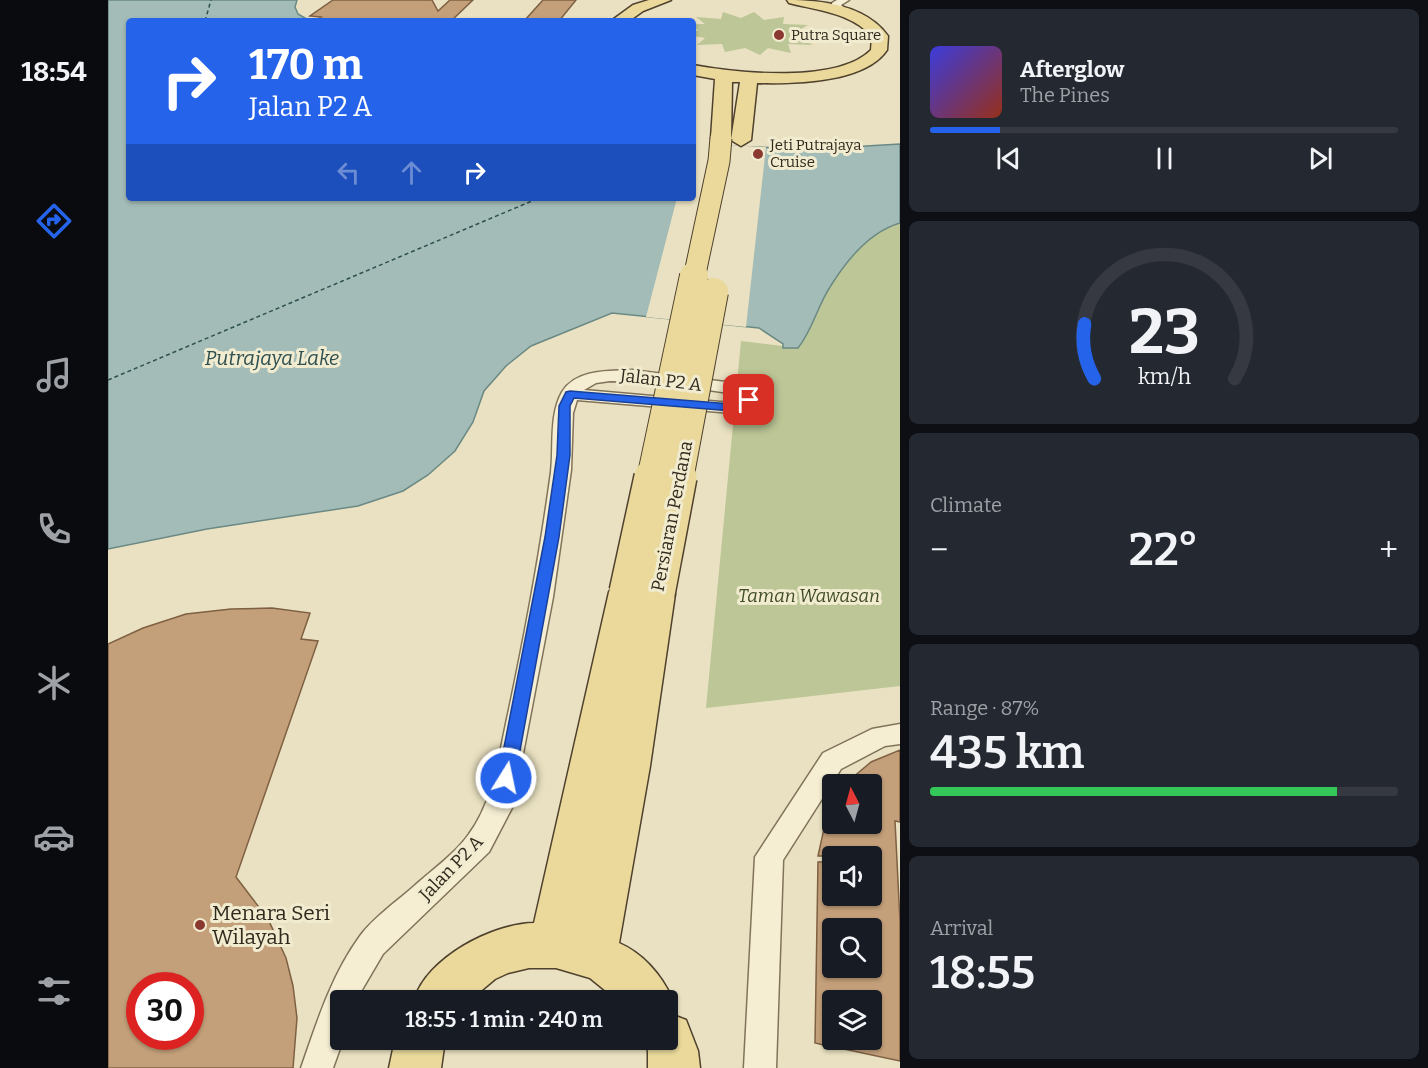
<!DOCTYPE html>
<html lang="en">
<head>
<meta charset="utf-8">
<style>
	:root { --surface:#171b24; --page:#242831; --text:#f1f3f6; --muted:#9ea1a6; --line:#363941; --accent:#2563eb }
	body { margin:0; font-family:Bitter,serif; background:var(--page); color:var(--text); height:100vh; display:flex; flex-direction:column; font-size:22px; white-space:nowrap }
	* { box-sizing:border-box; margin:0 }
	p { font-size:20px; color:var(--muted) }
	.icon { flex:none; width:33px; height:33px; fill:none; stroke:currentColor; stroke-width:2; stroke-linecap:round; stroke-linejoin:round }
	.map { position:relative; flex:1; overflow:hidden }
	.details { display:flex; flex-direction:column; gap:9px; padding:9px; background:#0d0f14; width:528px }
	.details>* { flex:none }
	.guide { position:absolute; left:18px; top:18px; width:570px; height:183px; border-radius:6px; box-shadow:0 2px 4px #0004; background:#2563eb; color:#fff; overflow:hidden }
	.needle { width:39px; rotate:354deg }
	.tools { position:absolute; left:714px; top:774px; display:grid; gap:12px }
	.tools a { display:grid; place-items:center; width:60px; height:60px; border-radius:6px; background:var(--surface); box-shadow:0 2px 4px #0004; font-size:30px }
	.speed { position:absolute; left:18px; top:972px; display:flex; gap:12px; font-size:30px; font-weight:700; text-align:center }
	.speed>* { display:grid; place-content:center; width:78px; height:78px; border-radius:50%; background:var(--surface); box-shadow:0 2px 4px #0004; line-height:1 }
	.speed .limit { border:9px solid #d22; background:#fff; color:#111 }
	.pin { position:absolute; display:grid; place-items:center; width:51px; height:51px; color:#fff; margin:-26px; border-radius:12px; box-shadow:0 3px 9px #0006 }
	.me { position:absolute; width:66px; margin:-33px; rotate:10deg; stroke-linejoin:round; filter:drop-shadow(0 0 4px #0008) }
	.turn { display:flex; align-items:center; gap:21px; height:126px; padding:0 24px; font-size:27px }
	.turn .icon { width:78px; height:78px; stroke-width:2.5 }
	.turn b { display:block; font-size:42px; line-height:51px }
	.lanes { display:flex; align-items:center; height:57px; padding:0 24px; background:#0003; justify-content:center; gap:30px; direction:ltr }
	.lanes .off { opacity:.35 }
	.big { font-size:45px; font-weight:600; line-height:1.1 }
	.details .card { flex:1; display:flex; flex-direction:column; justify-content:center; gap:9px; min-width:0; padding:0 21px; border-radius:9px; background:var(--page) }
	.details .dial { align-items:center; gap:0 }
	.dial svg { height:156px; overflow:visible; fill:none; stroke:var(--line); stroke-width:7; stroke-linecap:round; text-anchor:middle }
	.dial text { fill:var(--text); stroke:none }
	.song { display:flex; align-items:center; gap:18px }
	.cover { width:72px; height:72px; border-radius:9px; background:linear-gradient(135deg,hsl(240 70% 55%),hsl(10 70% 35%)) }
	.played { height:6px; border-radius:3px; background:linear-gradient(90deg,var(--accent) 15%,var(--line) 15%) }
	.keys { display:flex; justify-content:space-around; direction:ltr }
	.heat { display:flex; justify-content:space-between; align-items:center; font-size:33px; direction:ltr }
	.charge { height:9px; border-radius:4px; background:linear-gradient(90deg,#34c759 87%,var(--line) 0) }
	.trip { position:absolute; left:222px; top:990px; width:348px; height:60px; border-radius:6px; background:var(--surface); box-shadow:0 2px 4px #0004; font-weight:600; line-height:60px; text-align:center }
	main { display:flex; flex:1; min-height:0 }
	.tabs { display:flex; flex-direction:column; width:108px; justify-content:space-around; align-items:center; background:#090b0e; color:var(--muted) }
	.tabs .icon { width:42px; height:42px }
	.tabs .selected { color:var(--accent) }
	.tabs b { font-size:27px; color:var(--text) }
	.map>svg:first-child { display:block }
</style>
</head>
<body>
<main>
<nav class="tabs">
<b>18:54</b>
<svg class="icon selected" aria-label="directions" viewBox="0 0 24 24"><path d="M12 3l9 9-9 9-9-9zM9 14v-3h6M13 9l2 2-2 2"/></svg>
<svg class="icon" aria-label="music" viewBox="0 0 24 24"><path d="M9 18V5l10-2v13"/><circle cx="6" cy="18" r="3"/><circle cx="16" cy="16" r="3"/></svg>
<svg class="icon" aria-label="phone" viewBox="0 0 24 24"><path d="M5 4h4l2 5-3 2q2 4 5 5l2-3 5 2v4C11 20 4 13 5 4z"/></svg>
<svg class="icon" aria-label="climate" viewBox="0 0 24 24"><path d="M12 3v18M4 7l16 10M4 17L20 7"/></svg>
<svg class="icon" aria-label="car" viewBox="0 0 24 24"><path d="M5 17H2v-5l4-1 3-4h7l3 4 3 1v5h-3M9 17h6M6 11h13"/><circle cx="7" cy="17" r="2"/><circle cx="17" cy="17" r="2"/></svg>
<svg class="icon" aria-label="filters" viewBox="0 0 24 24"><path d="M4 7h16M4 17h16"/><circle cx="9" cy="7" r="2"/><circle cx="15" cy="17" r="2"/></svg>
</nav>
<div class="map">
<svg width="792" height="1068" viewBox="0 0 792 1068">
	<rect width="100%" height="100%" fill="#e9e1c1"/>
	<g fill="#bcc696">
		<path d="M615,12L633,18L646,12L656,20L676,17L675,24L700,25L689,31L710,35L691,38L705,45L680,44L683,53L660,48L652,55L637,48L617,52L614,44L589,45L597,38L585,36V32L591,30L585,28V24H597L588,17L613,19Z"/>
		<path d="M792,223V686L598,708L633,341L690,348C705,329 710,307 722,287C738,261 761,231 792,223Z"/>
	</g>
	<path fill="#a3bcb7" stroke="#6b8984" stroke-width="1.5" d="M0,0H189L187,7L190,14L202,21H21V198H585L622,146L707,149L792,144V223C761,232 738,261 722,287C709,307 705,329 690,348H675V344L651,328L504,313L423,346L398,366L376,391L365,422L347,451L320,475L295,491L250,506L99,529L0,549Z"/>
	<path fill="#e9e1c1" d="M585,143L658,147L638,327L538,317L569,198H585Z"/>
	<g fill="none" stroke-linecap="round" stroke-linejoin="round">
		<g stroke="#2e4f50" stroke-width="1.5" stroke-dasharray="4 3" stroke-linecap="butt">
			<path d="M97,21L103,0"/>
			<path d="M0,380L431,198"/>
		</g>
	</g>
	<g fill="#c4a07a" stroke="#7e6042" stroke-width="1.5" fill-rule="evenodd">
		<path d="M225,0H324L330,11L342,0H365L343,21H207L213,17L202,16Z"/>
		<path d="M435,0H468L451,21H416Z"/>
		<path d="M164,608L202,613L193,639L210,641L128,877L160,919L178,958L185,986L189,1018L185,1068H0V644L35,628L78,614L123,609ZM32,986H82V1036H32Z"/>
		<path d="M792,750V822L787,821L792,921V1061L726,1047L727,1040H764V1000H724V1047L707,1043L710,862H724V896H764V856H710L717,824H764V784H737L763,762ZM724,928H764V968H724Z"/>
	</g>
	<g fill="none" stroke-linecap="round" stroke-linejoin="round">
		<defs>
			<g id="minor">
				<path d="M729,0H741L733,5L740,11V15H734L724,7V3Z"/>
				<path d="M524,370L633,384L646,390L650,400L645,408L624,413L469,400L465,413L463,470L445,597L405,806L381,852L275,954L248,1000H232V1040H235L225,1068H193C209,1022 223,976 252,936C265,918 288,902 305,887C324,870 347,854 361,834C386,800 391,754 400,714C417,634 432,553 443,472C446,446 441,415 454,392C468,369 501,371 524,370ZM502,381C545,381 586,388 628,394L632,400L624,403L476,390L488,383Z"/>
				<path d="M792,724V744L777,746L733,769L675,860L668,1068H636L647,857L715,753L764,729Z"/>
			</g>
			<g id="primary">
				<path d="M541,0H563L535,11L521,21H503L525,5Z"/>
				<path d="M679,0C714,0 758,5 780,36L779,50C757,83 685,84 649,83L643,140L633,146L623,140L632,82H624L623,138L613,144L606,142L603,138L607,79L585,75V65C629,73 729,84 763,50L764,37C745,13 708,10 681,3Z"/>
				<path d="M519,580L531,583L535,589L537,585L549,582L561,585L567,594L542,766L511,943C536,954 554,976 565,1000L560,1012V1000H509L482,978L448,968H421L400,973L387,979L362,1000H306C319,958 383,924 426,923L501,592L507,583Z"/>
				<path d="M560,1013L578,1020L590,1051L592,1068H540V1051L535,1040H560Z"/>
				<path d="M287,1040H337L333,1068H281Z"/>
			</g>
		</defs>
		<use href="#minor" stroke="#81735a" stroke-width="3"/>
		<use href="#primary" stroke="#4f412e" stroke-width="3"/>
		<use href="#minor" fill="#f5eed3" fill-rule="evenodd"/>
		<use href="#primary" fill="#ead99b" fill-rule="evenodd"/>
		<defs>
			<path id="primary-bridge-far2" d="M586,278L611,161L613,138"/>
			<g id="primary-bridge-far1">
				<path d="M543,479L586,276"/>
				<path d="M571,479L606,292"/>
			</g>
			<g id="primary-bridge">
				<path d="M519,592L544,477"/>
				<path d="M549,594L571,477"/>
			</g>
		</defs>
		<use href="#primary-bridge-far2" stroke="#4f412e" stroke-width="23" stroke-linecap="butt"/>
		<use href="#primary-bridge-far1" stroke="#4f412e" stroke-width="30" stroke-linecap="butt"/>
		<use href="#primary-bridge" stroke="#4f412e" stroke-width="38" stroke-linecap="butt"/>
		<use href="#primary-bridge-far2" stroke="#ead99b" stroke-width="21"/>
		<use href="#primary-bridge-far1" stroke="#ead99b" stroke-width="28"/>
		<use href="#primary-bridge" stroke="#ead99b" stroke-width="35"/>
	</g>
	<path fill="#2563eb" stroke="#184099" stroke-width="1.5" d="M462,391L623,404L641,396L647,400L643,406L624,411L466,398L462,406V455L451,537L407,778L404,783L398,785L392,783L390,778L437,537L449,455L451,406L458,392Z"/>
	<g fill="#8a3830" stroke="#f1ebd0" stroke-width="2">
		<circle cx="671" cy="35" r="6"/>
		<circle cx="650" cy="154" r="6"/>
		<circle cx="92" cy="925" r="6"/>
	</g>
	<g text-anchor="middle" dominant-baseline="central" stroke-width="6" stroke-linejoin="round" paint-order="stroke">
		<g font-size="15" fill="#32291d" stroke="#f1ebd0" text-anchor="start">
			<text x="683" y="35">Putra Square</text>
			<text x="662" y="145">Jeti Putrajaya<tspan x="662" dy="17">Cruise</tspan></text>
		</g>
		<g font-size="18" fill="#32291d" stroke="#f1ebd0">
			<text transform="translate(553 380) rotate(7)">Jalan P2 A</text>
			<text transform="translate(564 516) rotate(-79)">Persiaran Perdana</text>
			<text transform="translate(343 868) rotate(-46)">Jalan P2 A</text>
		</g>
		<g font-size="18" font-style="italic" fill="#3f4c26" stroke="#f1ebd0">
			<text x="701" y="596">Taman Wawasan</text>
		</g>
		<g font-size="20" font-style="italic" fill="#2e4f50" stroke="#f1ebd0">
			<text x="164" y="358">Putrajaya Lake</text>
		</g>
		<g font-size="21" fill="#32291d" stroke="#f1ebd0" text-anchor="start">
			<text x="104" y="913">Menara Seri<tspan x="104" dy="24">Wilayah</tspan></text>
		</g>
	</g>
</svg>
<div class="tools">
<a><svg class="needle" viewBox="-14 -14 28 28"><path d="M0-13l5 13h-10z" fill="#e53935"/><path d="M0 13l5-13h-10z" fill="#9ea1a6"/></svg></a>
<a><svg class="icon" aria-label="sound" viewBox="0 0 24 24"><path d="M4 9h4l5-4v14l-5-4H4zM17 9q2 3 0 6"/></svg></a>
<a><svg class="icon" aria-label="search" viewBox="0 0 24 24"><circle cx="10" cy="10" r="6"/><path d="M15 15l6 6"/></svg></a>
<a><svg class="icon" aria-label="layers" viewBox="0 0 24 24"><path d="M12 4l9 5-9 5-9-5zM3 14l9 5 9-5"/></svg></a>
</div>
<div class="speed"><div class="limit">30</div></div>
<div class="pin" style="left:641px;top:400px;background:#d93025"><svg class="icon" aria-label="arrive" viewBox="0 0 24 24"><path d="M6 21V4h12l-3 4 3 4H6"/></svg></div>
<svg class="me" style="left:398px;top:778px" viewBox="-20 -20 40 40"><circle r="17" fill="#2563eb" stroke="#fff" stroke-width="3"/><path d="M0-11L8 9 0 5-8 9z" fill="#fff"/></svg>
<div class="trip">18:55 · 1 min · 240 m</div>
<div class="guide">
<div class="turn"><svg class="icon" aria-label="right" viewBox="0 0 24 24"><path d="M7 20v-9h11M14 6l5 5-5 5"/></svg><div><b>170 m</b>Jalan P2 A</div></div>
<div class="lanes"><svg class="icon off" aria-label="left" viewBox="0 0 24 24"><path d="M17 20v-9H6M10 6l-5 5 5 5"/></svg><svg class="icon off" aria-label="ahead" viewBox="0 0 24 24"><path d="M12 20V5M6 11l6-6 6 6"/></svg><svg class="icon" aria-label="right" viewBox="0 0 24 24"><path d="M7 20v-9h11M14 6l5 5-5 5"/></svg></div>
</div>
</div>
<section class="details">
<div class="card">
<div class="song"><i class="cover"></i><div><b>Afterglow</b><p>The Pines</p></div></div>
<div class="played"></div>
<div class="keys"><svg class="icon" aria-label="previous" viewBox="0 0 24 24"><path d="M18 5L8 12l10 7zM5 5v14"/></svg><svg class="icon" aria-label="pause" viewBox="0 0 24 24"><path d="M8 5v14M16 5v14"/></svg><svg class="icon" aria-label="next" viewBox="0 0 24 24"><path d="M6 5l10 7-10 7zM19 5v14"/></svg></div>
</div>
<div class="card dial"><svg viewBox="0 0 100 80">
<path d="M14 69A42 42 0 1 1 86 69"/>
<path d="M14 69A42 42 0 0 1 9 41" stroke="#2563eb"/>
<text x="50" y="56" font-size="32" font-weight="700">23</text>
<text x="50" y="72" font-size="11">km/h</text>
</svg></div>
<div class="card"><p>Climate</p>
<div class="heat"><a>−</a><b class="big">22°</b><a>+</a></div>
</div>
<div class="card"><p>Range · 87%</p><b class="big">435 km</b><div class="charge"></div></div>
<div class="card"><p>Arrival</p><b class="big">18:55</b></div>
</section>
</main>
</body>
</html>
